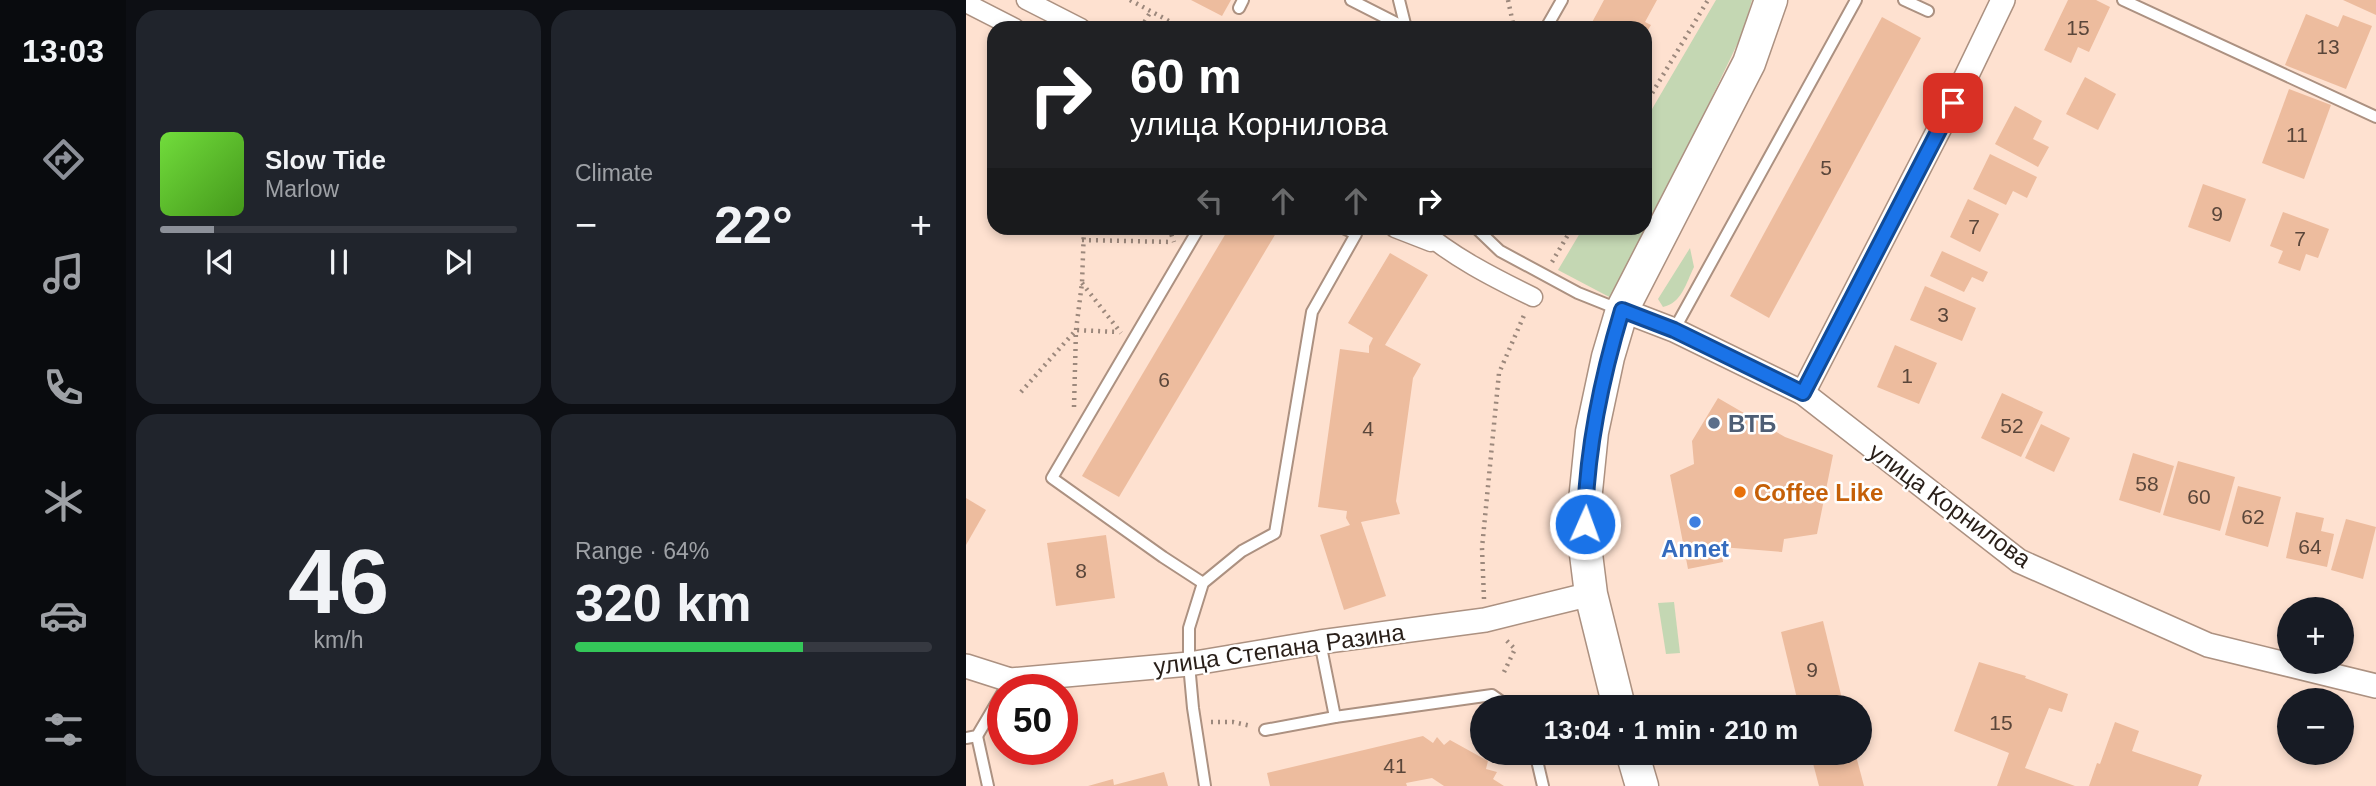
<!DOCTYPE html>
<html lang="en">
<head>
<meta charset="utf-8">
<style>
	:root { --surface:#171b24; --page:#20242c; --text:#f1f3f6; --muted:#9ea1a6; --line:#363941; --accent:#8c9099 }
	body { margin:0; font-family:Arial,sans-serif; background:var(--page); color:var(--text); height:100vh; display:flex; flex-direction:column; font-size:26px; white-space:nowrap }
	* { box-sizing:border-box; margin:0 }
	p { font-size:23px; color:var(--muted) }
	.icon { flex:none; width:38px; height:38px; fill:none; stroke:currentColor; stroke-width:2; stroke-linecap:round; stroke-linejoin:round }
	.map { position:relative; flex:1; overflow:hidden }
	.side { display:flex; flex-direction:column; gap:10px; padding:10px; background:#0d0f14; width:840px }
	.side>* { flex:none }
	.banner { position:absolute; left:21px; top:21px; width:665px; height:214px; border-radius:21px; box-shadow:0 4px 10px #0003; background:#202124; color:#fff; overflow:hidden }
	.controls { position:absolute; left:1311px; top:597px; display:grid; gap:14px }
	.controls a { display:grid; place-items:center; width:77px; height:77px; border-radius:50%; background:var(--surface); box-shadow:0 4px 10px #0003; font-size:35px }
	.speed { position:absolute; left:21px; top:674px; display:flex; gap:14px; font-size:35px; font-weight:700; text-align:center }
	.speed>* { display:grid; place-content:center; width:91px; height:91px; border-radius:50%; background:var(--surface); box-shadow:0 4px 10px #0003; line-height:1 }
	.speed .limit { border:10px solid #d22; background:#fff; color:#111 }
	.pin { position:absolute; display:grid; place-items:center; width:60px; height:60px; color:#fff; margin:-30px; border-radius:14px; box-shadow:0 4px 10px #0006 }
	.me { position:absolute; width:77px; margin:-38px; rotate:2deg; stroke-linejoin:round; filter:drop-shadow(0 0 5px #0008) }
	.turn { display:flex; align-items:center; gap:24px; height:147px; padding:0 28px; font-size:32px }
	.turn .icon { width:91px; height:91px; stroke-width:2.5 }
	.turn b { display:block; font-size:49px; line-height:60px }
	.lanes { display:flex; align-items:center; height:66px; padding:0 28px; background:#0003; justify-content:center; gap:35px; direction:ltr }
	.lanes .off { opacity:.35 }
	.big { font-size:52px; font-weight:600; line-height:1.1 }
	.side .card { flex:1; display:flex; flex-direction:column; justify-content:center; gap:10px; min-width:0; padding:0 24px; border-radius:21px; background:var(--page) }
	.side .dial { align-items:center; gap:0 }
	.dial b { font-size:91px; line-height:1 }
	.song { display:flex; align-items:center; gap:21px }
	.cover { width:84px; height:84px; border-radius:10px; background:linear-gradient(135deg,hsl(100 70% 55%),hsl(100 70% 35%)) }
	.played { height:7px; border-radius:4px; background:linear-gradient(90deg,var(--accent) 15%,var(--line) 15%) }
	.keys { display:flex; justify-content:space-around; direction:ltr }
	.heat { display:flex; justify-content:space-between; align-items:center; font-size:38px; direction:ltr }
	.charge { height:10px; border-radius:5px; background:linear-gradient(90deg,#34c759 64%,var(--line) 0) }
	.side .tiles { flex:1; display:grid; gap:10px; grid-template-columns:repeat(2,1fr) }
	.trip { position:absolute; left:504px; top:695px; width:402px; height:70px; border-radius:35px; background:var(--surface); box-shadow:0 4px 10px #0003; font-weight:600; line-height:70px; text-align:center }
	main { display:flex; flex:1; min-height:0 }
	.tab-bar { display:flex; flex-direction:column; width:126px; justify-content:space-around; align-items:center; background:#090b0e; color:var(--muted) }
	.tab-bar .icon { width:49px; height:49px }
	.tab-bar .current { color:var(--accent) }
	.tab-bar b { font-size:32px; color:var(--text) }
	.map>svg:first-child { display:block }
</style>
</head>
<body>
<main>
<nav class="tab-bar">
<b>13:03</b>
<svg class="icon current" aria-label="directions" viewBox="0 0 24 24"><path d="M12 3l9 9-9 9-9-9zM9 14v-3h6M13 9l2 2-2 2"/></svg>
<svg class="icon" aria-label="music" viewBox="0 0 24 24"><path d="M9 18V5l10-2v13"/><circle cx="6" cy="18" r="3"/><circle cx="16" cy="16" r="3"/></svg>
<svg class="icon" aria-label="phone" viewBox="0 0 24 24"><path d="M5 4h4l2 5-3 2q2 4 5 5l2-3 5 2v4C11 20 4 13 5 4z"/></svg>
<svg class="icon" aria-label="climate" viewBox="0 0 24 24"><path d="M12 3v18M4 7l16 10M4 17L20 7"/></svg>
<svg class="icon" aria-label="car" viewBox="0 0 24 24"><path d="M5 17H2v-5l4-1 3-4h7l3 4 3 1v5h-3M9 17h6M6 11h13"/><circle cx="7" cy="17" r="2"/><circle cx="17" cy="17" r="2"/></svg>
<svg class="icon" aria-label="filters" viewBox="0 0 24 24"><path d="M4 7h16M4 17h16"/><circle cx="9" cy="7" r="2"/><circle cx="15" cy="17" r="2"/></svg>
</nav>
<section class="side">
<div class="tiles">
<div class="card">
<div class="song"><i class="cover"></i><div><b>Slow Tide</b><p>Marlow</p></div></div>
<div class="played"></div>
<div class="keys"><svg class="icon" aria-label="previous" viewBox="0 0 24 24"><path d="M18 5L8 12l10 7zM5 5v14"/></svg><svg class="icon" aria-label="pause" viewBox="0 0 24 24"><path d="M8 5v14M16 5v14"/></svg><svg class="icon" aria-label="next" viewBox="0 0 24 24"><path d="M6 5l10 7-10 7zM19 5v14"/></svg></div>
</div>
<div class="card"><p>Climate</p>
<div class="heat"><a>−</a><b class="big">22°</b><a>+</a></div>
</div>
<div class="card dial"><b>46</b><p>km/h</p></div>
<div class="card"><p>Range · 64%</p><b class="big">320 km</b><div class="charge"></div></div>
</div>
</section>
<div class="map">
<svg width="1410" height="786" viewBox="0 0 1410 786">
	<rect width="100%" height="100%" fill="#fee1d0"/>
	<g fill="#c4d7b3">
		<path d="M750,0H786L777,32L649,300L592,270L617,228H679V121Z"/>
		<path d="M724,248L728,267C720,283 716,303 697,307L692,299Z"/>
		<path d="M708,602L714,653L700,654L692,603Z"/>
	</g>
	<g fill="#edbc9e">
		<path d="M225,0H265L256,16Z"/>
		<path d="M638,0H691L679,22L685,25L679,35V28H623Z"/>
		<path d="M1102,0H1130L1144,7L1123,52L1112,47L1105,63L1078,50Z"/>
		<path d="M1377,0H1410V15Z"/>
		<path d="M1340,14L1372,27L1377,15L1406,26L1380,89L1319,65Z"/>
		<path d="M916,17L955,38L803,318L764,296Z"/>
		<path d="M1119,77L1150,94L1132,130L1100,114Z"/>
		<path d="M1323,89L1365,105L1338,179L1296,163Z"/>
		<path d="M1049,106L1076,121L1067,139L1083,147L1072,167L1029,144Z"/>
		<path d="M1024,154L1071,177L1061,198L1047,191L1040,205L1007,189Z"/>
		<path d="M1237,184L1280,199L1264,242L1222,227Z"/>
		<path d="M1002,199L1033,214L1014,252L984,237Z"/>
		<path d="M1317,212L1363,229L1352,258L1340,254L1334,271L1312,263L1317,251L1304,246Z"/>
		<path d="M263,228H313L153,497L116,476Z"/>
		<path d="M976,251L1022,272L1017,282L1006,277L998,292L964,276Z"/>
		<path d="M424,253L462,275L419,345L455,364L447,378L430,501L434,514L395,522L420,596L378,610L354,535L384,525L380,518L381,511L352,507L374,349L403,353V346L407,338L382,323Z"/>
		<path d="M959,286L1010,308L996,341L944,320Z"/>
		<path d="M929,345L971,363L953,404L911,387Z"/>
		<path d="M1036,393L1077,412L1055,457L1015,438Z"/>
		<path d="M752,398L819,437L867,455L851,534L818,539L816,552L755,547L757,562L722,569L704,475L728,464L726,441Z"/>
		<path d="M1075,424L1104,438L1088,472L1059,458Z"/>
		<path d="M1167,453L1208,466L1194,513L1153,500Z"/>
		<path d="M1212,461L1269,477L1254,531L1197,515Z"/>
		<path d="M1272,486L1315,497L1302,547L1259,535Z"/>
		<path d="M0,498L20,510L0,545Z"/>
		<path d="M1330,512L1358,518L1355,531L1368,534L1361,567L1320,558Z"/>
		<path d="M1380,519L1410,527L1397,579L1365,570Z"/>
		<path d="M140,535L149,598L90,606L81,543Z"/>
		<path d="M857,621L878,707H833L815,632Z"/>
		<path d="M1013,662L1060,676L1059,678L1102,694L1096,712L1083,708L1059,768L1109,786H1031L1043,753L988,731Z"/>
		<path d="M1149,722L1173,731L1166,751L1236,775L1232,786H1123L1131,763L1134,764Z"/>
		<path d="M457,736L467,743L471,737L478,745L484,740L522,761L520,769L531,772L527,779L538,786H478L466,778L440,783L441,786H304L301,773Z"/>
		<path d="M844,752H889L898,786H853Z"/>
		<path d="M198,772L202,786H122L147,779L148,785Z"/>
	</g>
	<g fill="none" stroke-linecap="round" stroke-linejoin="round">
		<defs>
			<g id="service">
				<path d="M385,0L440,28"/>
				<path d="M433,0L440,28"/>
				<path d="M938,0L962,11"/>
				<path d="M1157,0L1410,117"/>
				<path d="M273,8L277,0"/>
				<path d="M580,28L596,0"/>
				<path d="M233,228L86,478L197,557L237,583"/>
				<path d="M510,228L534,251L612,293L652,309"/>
				<path d="M708,330L890,0"/>
				<path d="M354,642L369,717"/>
				<path d="M299,730L369,717L526,695L543,707"/>
				<path d="M11,736L22,786"/>
				<path d="M0,738L11,736L37,692"/>
				<path d="M569,752L577,786"/>
				<path d="M239,786L227,708L223,664V628L237,583L276,551L309,533L346,312L390,234L377,228"/>
			</g>
			<g id="pedestrian">
				<path d="M60,0L115,28"/>
				<path d="M0,3L49,28"/>
				<path d="M429,228L465,242"/>
				<path d="M453,228C487,257 526,277 567,297"/>
			</g>
			<g id="minor">
				<path d="M656,310L708,330L837,393L1053,561L1242,645L1410,686"/>
				<path d="M837,393L999,79L1037,0"/>
				<path d="M0,666L44,680L223,664L354,642L519,620L625,594"/>
			</g>
			<g id="secondary">
				<path d="M653,707L625,594L619,546V501L626,432L642,357L656,310L783,63L805,0"/>
				<path d="M666,752L676,786"/>
			</g>
		</defs>
		<use href="#service" stroke="#ac9181" stroke-width="14"/>
		<use href="#pedestrian" stroke="#ac9181" stroke-width="21"/>
		<use href="#minor" stroke="#ac9181" stroke-width="26"/>
		<use href="#secondary" stroke="#ac9181" stroke-width="35"/>
		<g stroke="#9c887c" stroke-width="4.5" stroke-dasharray="2 5" stroke-linecap="butt">
			<path d="M164,0L216,28"/>
			<path d="M542,0L548,28"/>
			<path d="M175,28L185,11"/>
			<path d="M679,105L742,0"/>
			<path d="M203,228L208,242"/>
			<path d="M116,240L207,242"/>
			<path d="M586,262L606,228"/>
			<path d="M116,283L155,333"/>
			<path d="M55,392L110,330L152,332"/>
			<path d="M108,407L110,330L116,283L118,228"/>
			<path d="M518,599L516,548L533,373L559,313"/>
			<path d="M538,672L549,649L538,638"/>
			<path d="M245,722H267L285,726"/>
		</g>
		<use href="#service" stroke="#fff" stroke-width="10"/>
		<use href="#pedestrian" stroke="#fff" stroke-width="18"/>
		<use href="#minor" stroke="#fff" stroke-width="23"/>
		<use href="#secondary" stroke="#fff" stroke-width="32"/>
	</g>
	<g fill="none" stroke-linecap="round" stroke-linejoin="round">
		<defs>
			<path id="route" d="M619,524C620,451 635,380 656,310L708,330L837,393L987,103"/>
		</defs>
		<use href="#route" stroke="#114b97" stroke-width="18"/>
		<use href="#route" stroke="#1a73e8" stroke-width="12"/>
	</g>
	<circle fill="#5c6f8a" stroke="#fff" stroke-width="2.5" cx="748" cy="423" r="7"/>
	<circle fill="#e8710a" stroke="#fff" stroke-width="2.5" cx="774" cy="492" r="7"/>
	<circle fill="#3f7fe0" stroke="#fff" stroke-width="2.5" cx="729" cy="522" r="7"/>
	<g text-anchor="middle" dominant-baseline="central" stroke-width="5" stroke-linejoin="round" paint-order="stroke">
		<g font-size="21" fill="#5a463a">
			<text x="1112" y="27">15</text>
			<text x="1362" y="46">13</text>
			<text x="1331" y="134">11</text>
			<text x="860" y="167">5</text>
			<text x="1251" y="213">9</text>
			<text x="1008" y="226">7</text>
			<text x="1334" y="238">7</text>
			<text x="977" y="314">3</text>
			<text x="941" y="375">1</text>
			<text x="198" y="379">6</text>
			<text x="1046" y="425">52</text>
			<text x="402" y="428">4</text>
			<text x="1181" y="483">58</text>
			<text x="1233" y="496">60</text>
			<text x="1287" y="516">62</text>
			<text x="1344" y="546">64</text>
			<text x="115" y="570">8</text>
			<text x="846" y="669">9</text>
			<text x="1035" y="722">15</text>
			<text x="429" y="765">41</text>
		</g>
		<g font-size="24" font-weight="bold" fill="#4e5e75" stroke="#fff" text-anchor="start">
			<text x="762" y="423">ВТБ</text>
		</g>
		<g font-size="24" font-weight="bold" fill="#c56008" stroke="#fff" text-anchor="start">
			<text x="788" y="492">Coffee Like</text>
		</g>
		<g font-size="24" fill="#291f19" stroke="#fff">
			<text transform="translate(984 505) rotate(36)">улица Корнилова</text>
			<text transform="translate(313 649) rotate(-8)">улица Степана Разина</text>
		</g>
		<g font-size="24" font-weight="bold" fill="#366cbe" stroke="#fff">
			<text x="729" y="548">Annet</text>
		</g>
	</g>
</svg>
<div class="controls">
<a>+</a>
<a>−</a>
</div>
<div class="speed"><div class="limit">50</div></div>
<div class="pin" style="left:987px;top:103px;background:#d93025"><svg class="icon" aria-label="arrive" viewBox="0 0 24 24"><path d="M6 21V4h12l-3 4 3 4H6"/></svg></div>
<svg class="me" style="left:619px;top:524px" viewBox="-20 -20 40 40"><circle r="17" fill="#1a73e8" stroke="#fff" stroke-width="3"/><path d="M0-11L8 9 0 5-8 9z" fill="#fff"/></svg>
<div class="trip">13:04 · 1 min · 210 m</div>
<div class="banner">
<div class="turn"><svg class="icon" aria-label="right" viewBox="0 0 24 24"><path d="M7 20v-9h11M14 6l5 5-5 5"/></svg><div><b>60 m</b>улица Корнилова</div></div>
<div class="lanes"><svg class="icon off" aria-label="left" viewBox="0 0 24 24"><path d="M17 20v-9H6M10 6l-5 5 5 5"/></svg><svg class="icon off" aria-label="ahead" viewBox="0 0 24 24"><path d="M12 20V5M6 11l6-6 6 6"/></svg><svg class="icon off" aria-label="ahead" viewBox="0 0 24 24"><path d="M12 20V5M6 11l6-6 6 6"/></svg><svg class="icon" aria-label="right" viewBox="0 0 24 24"><path d="M7 20v-9h11M14 6l5 5-5 5"/></svg></div>
</div>
</div>
</main>
</body>
</html>
